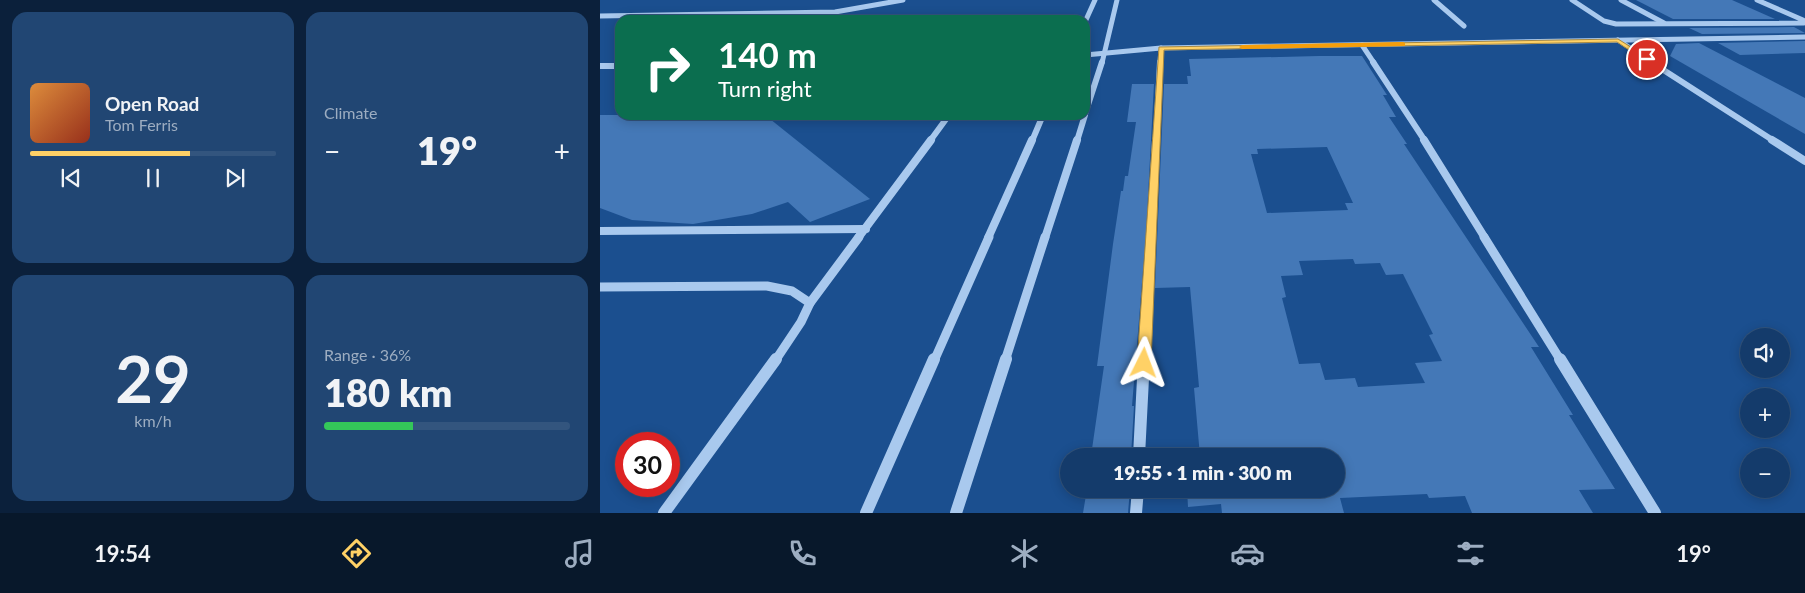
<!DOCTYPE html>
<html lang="en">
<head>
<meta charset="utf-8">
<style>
	:root { --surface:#143b6b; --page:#214673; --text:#f1f3f6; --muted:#9dadc1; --line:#33557e; --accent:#ffd166 }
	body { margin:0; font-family:Lato,sans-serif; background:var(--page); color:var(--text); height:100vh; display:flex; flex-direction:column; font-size:19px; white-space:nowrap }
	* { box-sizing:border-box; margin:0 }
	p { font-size:16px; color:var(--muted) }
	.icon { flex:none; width:28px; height:28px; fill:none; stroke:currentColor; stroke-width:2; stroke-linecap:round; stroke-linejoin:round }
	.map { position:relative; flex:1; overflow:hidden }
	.details { display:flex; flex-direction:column; gap:12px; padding:12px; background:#0b203b; width:600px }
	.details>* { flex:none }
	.hud { position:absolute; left:15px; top:15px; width:475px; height:105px; border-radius:15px; box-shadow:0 2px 12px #0003,0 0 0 1px var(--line); background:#0b6e4f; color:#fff; overflow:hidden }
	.buttons { position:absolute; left:1140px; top:328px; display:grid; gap:10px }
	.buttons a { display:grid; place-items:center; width:50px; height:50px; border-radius:50%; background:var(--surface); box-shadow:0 2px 12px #0003,0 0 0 1px var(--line); font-size:25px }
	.speed { position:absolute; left:15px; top:432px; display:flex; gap:10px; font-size:25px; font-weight:700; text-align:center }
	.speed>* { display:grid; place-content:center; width:65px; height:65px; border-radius:50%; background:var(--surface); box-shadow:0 2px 12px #0003,0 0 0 1px var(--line); line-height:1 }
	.speed .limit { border:8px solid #d22; background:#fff; color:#111 }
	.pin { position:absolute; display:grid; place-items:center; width:42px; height:42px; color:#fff; margin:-21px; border:2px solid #fff; border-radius:50%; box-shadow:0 1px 5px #0007 }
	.me { position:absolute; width:55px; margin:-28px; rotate:3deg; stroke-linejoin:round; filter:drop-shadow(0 0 4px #0008) }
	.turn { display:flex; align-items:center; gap:18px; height:105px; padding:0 20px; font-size:22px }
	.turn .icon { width:65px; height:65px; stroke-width:2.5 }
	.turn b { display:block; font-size:35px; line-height:42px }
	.big { font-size:38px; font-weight:800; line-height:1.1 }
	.details .card { flex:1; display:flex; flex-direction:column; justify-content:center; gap:8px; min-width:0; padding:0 18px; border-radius:15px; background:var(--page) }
	.details .dial { align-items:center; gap:0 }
	.dial b { font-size:65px; line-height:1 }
	.song { display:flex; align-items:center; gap:15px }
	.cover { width:60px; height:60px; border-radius:8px; background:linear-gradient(135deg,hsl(30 70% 55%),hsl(10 70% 35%)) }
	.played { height:5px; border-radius:2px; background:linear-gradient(90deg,var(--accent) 65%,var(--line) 65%) }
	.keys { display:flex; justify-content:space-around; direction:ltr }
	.heat { display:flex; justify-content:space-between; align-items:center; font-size:28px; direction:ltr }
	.charge { height:8px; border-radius:4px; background:linear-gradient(90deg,#34c759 36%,var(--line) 0) }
	.details .tiles { flex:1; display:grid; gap:12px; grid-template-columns:repeat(2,1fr) }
	.trip { position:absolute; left:460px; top:448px; width:285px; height:50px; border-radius:25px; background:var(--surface); box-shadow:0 2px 12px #0003,0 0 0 1px var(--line); font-weight:800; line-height:50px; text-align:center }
	.tab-bar { display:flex; height:80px; justify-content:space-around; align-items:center; background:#08182b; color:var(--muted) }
	.tab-bar .icon { width:35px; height:35px }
	.tab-bar .selected { color:var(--accent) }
	.tab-bar b { font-size:22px; color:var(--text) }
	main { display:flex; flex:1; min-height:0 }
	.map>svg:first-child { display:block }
</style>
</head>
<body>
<main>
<section class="details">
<div class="tiles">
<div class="card">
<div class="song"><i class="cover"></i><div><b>Open Road</b><p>Tom Ferris</p></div></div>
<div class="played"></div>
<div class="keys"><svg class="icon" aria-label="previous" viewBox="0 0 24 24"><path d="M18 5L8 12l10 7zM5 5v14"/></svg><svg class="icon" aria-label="pause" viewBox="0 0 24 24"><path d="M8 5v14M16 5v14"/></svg><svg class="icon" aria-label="next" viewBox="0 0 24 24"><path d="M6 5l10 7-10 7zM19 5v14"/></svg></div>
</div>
<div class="card"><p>Climate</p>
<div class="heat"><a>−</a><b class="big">19°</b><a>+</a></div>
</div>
<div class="card dial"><b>29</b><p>km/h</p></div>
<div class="card"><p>Range · 36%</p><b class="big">180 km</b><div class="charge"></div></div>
</div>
</section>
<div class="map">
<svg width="1205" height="513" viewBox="0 0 1205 513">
	<rect width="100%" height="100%" fill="#1b4f8f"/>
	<g fill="#4478b7" fill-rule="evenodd">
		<path d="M1036,0H1132L1175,19H1073Z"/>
		<path d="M1194,27L1205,33L1102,34L1089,28Z"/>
		<path d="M1205,41V53L1140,55L1118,43Z"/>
		<path d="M1099,43L1205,98V134L1070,56L1076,44Z"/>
		<path d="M719,56H762L787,95H783L796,117H789L807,144H804L939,347H931L973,415H969L1015,489L979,490L993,513H872L865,496L829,498L827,494L740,498L744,513H622L621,504L588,507L587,489H736V456H600L594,388L599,387L590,287L555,288L564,84H588L587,76H591L589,59ZM727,147L753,203H745L748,210L667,213L651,154H658L657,149ZM753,259L755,264L780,263L786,275L803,274L833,334L829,335L842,361L815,363L825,383L758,387L755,378L725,380L720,363L699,364L682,298L686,297L681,276L703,275L699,261Z"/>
		<path d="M532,84H554L546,233L532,406H534L531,456H491L504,366H497L513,244L521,191H523L525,176H528L536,122H527Z"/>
		<path d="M0,115H165L270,199L210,222L188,202L152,214L93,224L32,220L0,208Z"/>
		<path d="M487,489H530L528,513H483Z"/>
	</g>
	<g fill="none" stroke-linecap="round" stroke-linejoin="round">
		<g stroke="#a9c9ee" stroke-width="5">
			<path d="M834,0L864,26"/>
			<path d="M972,0L1004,21L1016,24L1204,23L1203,20L1157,0"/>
			<path d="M1021,0L1064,23"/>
			<path d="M0,16L235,12L303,0"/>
			<path d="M485,22L495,0"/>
			<path d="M1018,40L1053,63"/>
			<path d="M762,45L774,63"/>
			<path d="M485,55L561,48L1205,37"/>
			<path d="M502,63L517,0"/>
			<path d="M560,63L561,48"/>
		</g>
		<g stroke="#a9c9ee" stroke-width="6">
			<path d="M773,62L825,141"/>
			<path d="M1051,62L1174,141"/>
			<path d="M0,66H20"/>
			<path d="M485,114L502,62"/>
			<path d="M330,141L349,115"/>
			<path d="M432,141L443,115"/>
			<path d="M477,141L485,115"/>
			<path d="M556,141L560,62"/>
		</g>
		<g stroke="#a9c9ee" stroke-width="8">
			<path d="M824,140L885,238"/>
			<path d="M1172,140L1205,161"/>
			<path d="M0,231L266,229"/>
			<path d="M258,238L331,140"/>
			<path d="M388,238L432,140"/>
			<path d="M445,238L477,140"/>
			<path d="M551,238L556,140"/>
		</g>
		<g stroke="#a9c9ee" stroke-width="9">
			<path d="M884,237L961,361"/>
			<path d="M0,287L167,286L192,291L210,303L201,322L175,361"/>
			<path d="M210,303L259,237"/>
			<path d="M334,361L389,237"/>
			<path d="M405,361L445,237"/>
			<path d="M544,361L551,237"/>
		</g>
		<g stroke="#a9c9ee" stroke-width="12">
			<path d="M960,359L1055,513"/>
			<path d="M539,456L544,359"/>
			<path d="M64,513L176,359"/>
			<path d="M266,513L334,359"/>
			<path d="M356,513L406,359"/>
			<path d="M536,513L538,489"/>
		</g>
	</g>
	<path fill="#ffd166" stroke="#a68842" d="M1018,39L1050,59L1044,60L1017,42L564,50L551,363L549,366H540L537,363L559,47Z"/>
	<path fill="#f59e0b" d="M803,42L805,43V46L642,49L639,47L642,45Z"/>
</svg>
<div class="buttons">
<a><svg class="icon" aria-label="sound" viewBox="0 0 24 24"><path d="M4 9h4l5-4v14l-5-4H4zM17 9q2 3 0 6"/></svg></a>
<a>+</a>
<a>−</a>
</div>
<div class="speed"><div class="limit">30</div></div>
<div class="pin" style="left:1047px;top:59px;background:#d93025"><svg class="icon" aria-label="arrive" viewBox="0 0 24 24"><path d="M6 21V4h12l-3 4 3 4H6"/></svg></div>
<svg class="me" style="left:544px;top:363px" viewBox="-20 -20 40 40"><path d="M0-17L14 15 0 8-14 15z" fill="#ffd166" stroke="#fff" stroke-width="4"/></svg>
<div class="trip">19:55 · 1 min · 300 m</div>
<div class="hud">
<div class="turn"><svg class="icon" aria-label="right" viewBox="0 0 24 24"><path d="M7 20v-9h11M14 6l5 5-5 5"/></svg><div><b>140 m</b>Turn right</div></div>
</div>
</div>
</main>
<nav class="tab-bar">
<b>19:54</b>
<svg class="icon selected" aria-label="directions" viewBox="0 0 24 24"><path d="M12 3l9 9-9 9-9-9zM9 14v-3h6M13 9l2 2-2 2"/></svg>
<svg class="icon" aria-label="music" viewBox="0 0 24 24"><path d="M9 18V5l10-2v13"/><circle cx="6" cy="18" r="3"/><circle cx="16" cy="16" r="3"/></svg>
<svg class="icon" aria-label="phone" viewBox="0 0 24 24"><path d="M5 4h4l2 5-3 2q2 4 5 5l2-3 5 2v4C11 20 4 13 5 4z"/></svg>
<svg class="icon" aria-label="climate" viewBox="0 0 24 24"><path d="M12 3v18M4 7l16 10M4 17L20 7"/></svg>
<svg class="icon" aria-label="car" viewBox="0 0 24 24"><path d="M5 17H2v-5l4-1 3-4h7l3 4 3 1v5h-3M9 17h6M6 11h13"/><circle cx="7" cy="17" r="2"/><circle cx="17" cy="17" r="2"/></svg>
<svg class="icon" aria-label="filters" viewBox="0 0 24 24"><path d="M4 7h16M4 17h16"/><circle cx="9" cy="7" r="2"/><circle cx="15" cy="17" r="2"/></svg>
<b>19°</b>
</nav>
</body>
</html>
